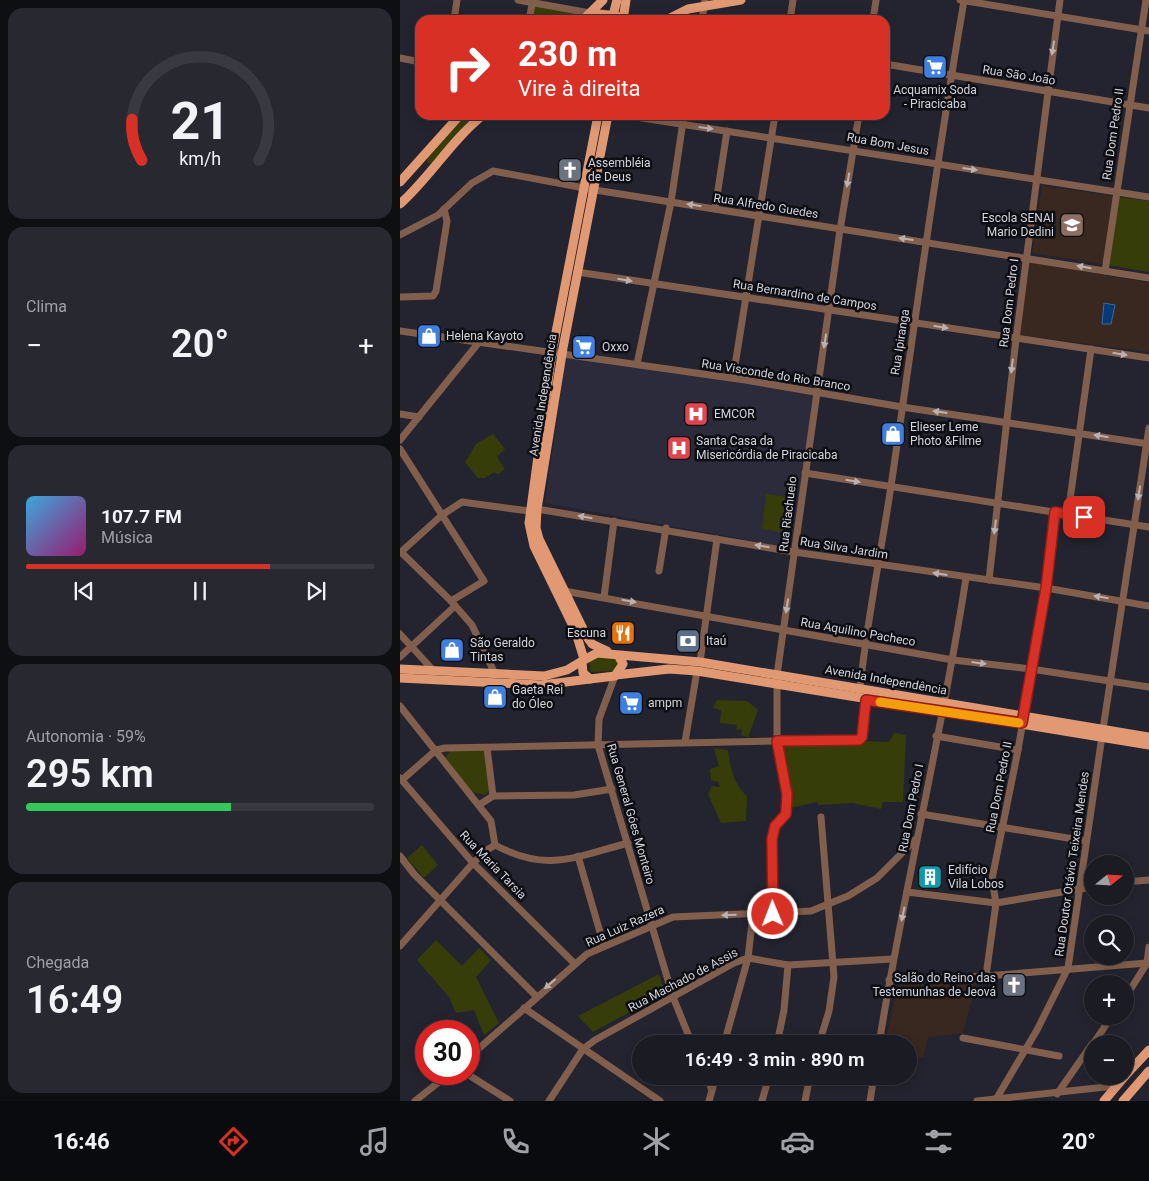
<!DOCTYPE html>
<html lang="pt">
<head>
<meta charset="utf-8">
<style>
	:root { --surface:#1a1b23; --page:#272830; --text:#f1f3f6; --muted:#9fa1a6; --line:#383941; --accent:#d93025 }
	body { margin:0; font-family:Roboto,sans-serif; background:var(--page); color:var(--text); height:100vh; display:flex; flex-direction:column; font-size:19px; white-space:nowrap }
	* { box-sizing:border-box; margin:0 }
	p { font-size:16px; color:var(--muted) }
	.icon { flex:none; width:28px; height:28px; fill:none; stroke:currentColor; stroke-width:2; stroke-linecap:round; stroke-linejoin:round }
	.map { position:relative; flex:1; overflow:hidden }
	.panel { display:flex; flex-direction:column; gap:8px; padding:8px; background:#0e0f13; width:400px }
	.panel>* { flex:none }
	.hud { position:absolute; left:15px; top:15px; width:475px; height:105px; border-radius:15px; box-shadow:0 2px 12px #0003,0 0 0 1px var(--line); background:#d93025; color:#fff; overflow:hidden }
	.needle { width:32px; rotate:72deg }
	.buttons { position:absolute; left:684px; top:855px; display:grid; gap:10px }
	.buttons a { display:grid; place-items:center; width:50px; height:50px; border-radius:50%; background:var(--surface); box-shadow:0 2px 12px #0003,0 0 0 1px var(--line); font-size:25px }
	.speed { position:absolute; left:15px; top:1020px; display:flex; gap:10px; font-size:25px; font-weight:700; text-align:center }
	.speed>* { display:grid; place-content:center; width:65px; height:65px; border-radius:50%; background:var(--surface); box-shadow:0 2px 12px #0003,0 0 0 1px var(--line); line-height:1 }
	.speed .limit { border:8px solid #d22; background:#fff; color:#111 }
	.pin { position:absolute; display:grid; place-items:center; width:42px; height:42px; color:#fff; margin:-21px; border-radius:10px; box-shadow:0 2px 8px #0006 }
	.me { position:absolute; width:55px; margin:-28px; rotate:359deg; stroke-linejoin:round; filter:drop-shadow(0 0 4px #0008) }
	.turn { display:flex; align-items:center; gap:18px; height:105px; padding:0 20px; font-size:22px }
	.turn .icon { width:65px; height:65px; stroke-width:2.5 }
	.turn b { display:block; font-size:35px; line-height:42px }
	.big { font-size:38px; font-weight:600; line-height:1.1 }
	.panel .widget { flex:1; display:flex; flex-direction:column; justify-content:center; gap:8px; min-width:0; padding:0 18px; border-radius:15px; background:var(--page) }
	.panel .dial { align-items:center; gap:0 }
	.dial svg { height:130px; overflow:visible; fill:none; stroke:var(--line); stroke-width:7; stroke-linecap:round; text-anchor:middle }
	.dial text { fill:var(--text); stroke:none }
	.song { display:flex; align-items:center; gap:15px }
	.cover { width:60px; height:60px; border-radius:8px; background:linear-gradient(135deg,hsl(200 70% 55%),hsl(320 70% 35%)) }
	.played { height:5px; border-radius:2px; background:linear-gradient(90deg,var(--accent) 70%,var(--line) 70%) }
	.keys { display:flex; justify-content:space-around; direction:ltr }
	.heat { display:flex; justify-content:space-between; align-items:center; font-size:28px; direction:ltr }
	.charge { height:8px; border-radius:4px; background:linear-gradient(90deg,#34c759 59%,var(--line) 0) }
	.trip { position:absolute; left:232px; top:1035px; width:285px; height:50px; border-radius:25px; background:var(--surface); box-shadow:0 2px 12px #0003,0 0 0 1px var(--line); font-weight:600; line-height:50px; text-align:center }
	.dock { display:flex; height:80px; justify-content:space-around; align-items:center; background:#0a0b0e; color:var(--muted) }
	.dock .icon { width:35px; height:35px }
	.dock .on { color:var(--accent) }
	.dock b { font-size:22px; color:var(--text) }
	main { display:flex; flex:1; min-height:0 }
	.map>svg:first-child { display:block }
</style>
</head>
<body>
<main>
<section class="panel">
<div class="widget dial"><svg viewBox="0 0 100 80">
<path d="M14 69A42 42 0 1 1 86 69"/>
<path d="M14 69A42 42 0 0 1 8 44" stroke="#d93025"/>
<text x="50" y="56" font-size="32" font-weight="700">21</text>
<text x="50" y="72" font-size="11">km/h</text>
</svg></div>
<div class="widget"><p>Clima</p>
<div class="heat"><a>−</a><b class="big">20°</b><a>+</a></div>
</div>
<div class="widget">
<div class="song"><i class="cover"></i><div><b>107.7 FM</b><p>Música</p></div></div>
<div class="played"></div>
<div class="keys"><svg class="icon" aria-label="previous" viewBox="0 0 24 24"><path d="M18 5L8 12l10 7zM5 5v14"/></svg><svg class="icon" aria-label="pause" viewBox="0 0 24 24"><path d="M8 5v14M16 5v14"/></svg><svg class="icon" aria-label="next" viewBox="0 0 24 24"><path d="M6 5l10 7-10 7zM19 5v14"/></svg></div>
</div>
<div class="widget"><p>Autonomia · 59%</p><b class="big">295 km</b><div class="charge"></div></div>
<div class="widget"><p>Chegada</p><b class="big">16:49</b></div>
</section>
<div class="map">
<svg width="749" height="1101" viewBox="0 0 749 1101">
	<rect width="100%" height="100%" fill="#23242f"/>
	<path fill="#2b2b3c" d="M166,356L414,394L392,548L145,503Z"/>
	<g fill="#392820">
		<path d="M642,186L713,196L703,264L632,253Z"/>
		<path d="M630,262L749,283V352L619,335Z"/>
		<path d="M576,982L563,1033L528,1037L523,1058L509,1056V1044H485L498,985Z"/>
	</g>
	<g fill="#373d09">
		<path d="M134,5L176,14L169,20H131Z"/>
		<path d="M66,115H75L31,163L28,164L27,158Z"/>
		<path d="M718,197L749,201V272L708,265Z"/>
		<path d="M93,434L105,449L97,457L105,469L98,474L94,472L85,478H78L65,462L76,444Z"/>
		<path d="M366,494L395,498L389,533L362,529Z"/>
		<path d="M195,657H213L217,661V667L214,671L191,672L189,662Z"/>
		<path d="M317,700L347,701L358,710L348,737L341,735L342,729L336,730L337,725L320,723L321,710L313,708Z"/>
		<path d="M494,733L506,735L503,802H483L481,809L452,803L419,805L417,802L390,808L380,743L452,745L464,741L489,742Z"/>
		<path d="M314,748L328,750C330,767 334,785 347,796L346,821L321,823L308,794L312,786L320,787L318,782L311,780L310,769L319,766Z"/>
		<path d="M85,749L89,790L85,795L71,792L44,759L51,750Z"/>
		<path d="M22,845L38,865L24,878L7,858Z"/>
		<path d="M36,940L62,966L79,948L91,960L76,977L99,1023L84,1035L74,1010L56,1013L49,997L17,960Z"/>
		<path d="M259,974L265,993L193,1032L178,1016Z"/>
	</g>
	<path fill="#063978" stroke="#446896" d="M704,303L715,305L711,324H702Z"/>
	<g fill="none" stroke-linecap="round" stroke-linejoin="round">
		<g stroke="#825f4d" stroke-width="7">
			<path d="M118,0L190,13"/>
			<path d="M560,0L749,31"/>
			<path d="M54,20L57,0"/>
			<path d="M129,20L133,0"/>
			<path d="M302,20L305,0"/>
			<path d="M390,20L393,0"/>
			<path d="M473,20L476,0"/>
			<path d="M0,58L20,62"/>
			<path d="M485,64L749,108"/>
			<path d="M223,115L749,197"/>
			<path d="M315,209L327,131"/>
			<path d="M0,235L38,215L72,183L93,171L195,190L749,278"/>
			<path d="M705,271L746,0"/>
			<path d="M177,272L749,358"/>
			<path d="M0,297L33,296L36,291L47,221L44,209"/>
			<path d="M0,331L345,380L502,407L749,444"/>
			<path d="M237,364L271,202L284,115"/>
			<path d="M333,378L375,115"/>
			<path d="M0,414L19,417"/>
			<path d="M0,440L80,341"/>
			<path d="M0,449L84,581L51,601"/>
			<path d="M405,473L749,527"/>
			<path d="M137,509L394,552L646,588L749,606"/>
			<path d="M668,514L691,349"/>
			<path d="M1,552L51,601L72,625L95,674"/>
			<path d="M0,553L42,515L62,502L129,511"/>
			<path d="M259,571L266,528"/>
			<path d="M589,580L616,339L660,0"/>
			<path d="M164,591L553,660L631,669L749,687"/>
			<path d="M204,597L214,521"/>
			<path d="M0,634L32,669"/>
			<path d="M0,657L55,606"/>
			<path d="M300,662L317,539"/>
			<path d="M215,676L199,719L198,745L273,997L292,1044"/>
			<path d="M460,688C467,620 481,553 491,486C515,324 536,162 564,1"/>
			<path d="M0,706L91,821L95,845"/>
			<path d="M703,729L749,428"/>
			<path d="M536,736L618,750"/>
			<path d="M285,742L297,671"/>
			<path d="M87,748L93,796"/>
			<path d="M0,778L73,863L174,963"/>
			<path d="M2,780L36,750L45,748L377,741H455L462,737L466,700"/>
			<path d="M79,805L93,796L174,795L212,789"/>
			<path d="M521,814L686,841"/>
			<path d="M95,845C147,873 175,857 228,843"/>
			<path d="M0,856L14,874L136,996"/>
			<path d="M178,856L204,946"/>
			<path d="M725,882L749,880"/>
			<path d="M507,892L596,903L692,887"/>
			<path d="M373,914L371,839L375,826L385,815L387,794L377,741V675L440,230L459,115"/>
			<path d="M0,946L73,863L87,850L95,845"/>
			<path d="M586,976L596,903L592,879L618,750L646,588L655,512"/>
			<path d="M489,980L586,976L747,963"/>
			<path d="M725,998L747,963L749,947"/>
			<path d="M124,1008L260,1101"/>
			<path d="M563,1038L659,1056"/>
			<path d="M324,1044L348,958L353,914"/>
			<path d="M377,1044L384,1010L388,965"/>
			<path d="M419,1044L429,1011L434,977L421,817"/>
			<path d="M479,1044C504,888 542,734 566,578"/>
			<path d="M693,1044L712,1016"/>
			<path d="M69,1057L187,954L273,917L411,911L448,896L477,878L516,839"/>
			<path d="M67,1074L110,1101"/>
			<path d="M306,1076L312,1090"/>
			<path d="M657,1094L692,1044"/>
			<path d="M15,1101L49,1074"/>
			<path d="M149,1101L183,1049L195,1040L334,963L348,958L388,965L493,959"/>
			<path d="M309,1101L316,1076"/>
			<path d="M362,1101L369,1076"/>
			<path d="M405,1101L410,1076"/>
			<path d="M470,1101L474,1076"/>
			<path d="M577,1101L715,1086"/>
			<path d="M595,1101L637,1030L668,968L702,736"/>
		</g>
		<g stroke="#e09973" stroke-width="9">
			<path d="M190,13L217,16L219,20"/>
			<path d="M212,19L217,0"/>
			<path d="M183,20L203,0"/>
			<path d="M223,20L226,0"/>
			<path d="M266,20L288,9L341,0"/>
			<path d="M0,182L60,115"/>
			<path d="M0,204C30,177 51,141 83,115"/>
			<path d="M207,651L192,644L187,637L139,539L136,528L137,509L163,348L208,115"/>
			<path d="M218,655L223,664L215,676L190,679L183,673L182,661L197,653L300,662L749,737"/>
			<path d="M184,659L175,630L134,546L129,523L152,353L198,115"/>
			<path d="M0,669L144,676L167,670L182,661"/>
			<path d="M216,675L269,669L297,671L749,745"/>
			<path d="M0,678L141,685L190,679"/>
			<path d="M725,1076L749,1050"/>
			<path d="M704,1101L725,1076"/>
			<path d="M723,1101L749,1071"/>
		</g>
	</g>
	<defs><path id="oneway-solid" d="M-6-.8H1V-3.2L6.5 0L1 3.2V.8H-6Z" transform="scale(1.25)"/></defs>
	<g fill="#bbb1b1">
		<use href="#oneway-solid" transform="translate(653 48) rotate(99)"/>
		<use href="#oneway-solid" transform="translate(306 128) rotate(7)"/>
		<use href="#oneway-solid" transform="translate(570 169) rotate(8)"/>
		<use href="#oneway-solid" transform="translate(448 180) rotate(100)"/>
		<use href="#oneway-solid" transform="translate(294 205) rotate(-171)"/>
		<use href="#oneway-solid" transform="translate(506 239) rotate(-172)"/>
		<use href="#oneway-solid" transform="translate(684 267) rotate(-170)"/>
		<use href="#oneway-solid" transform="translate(225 280) rotate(9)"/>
		<use href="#oneway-solid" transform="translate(541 327) rotate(9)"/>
		<use href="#oneway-solid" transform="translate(425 341) rotate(99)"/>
		<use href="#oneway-solid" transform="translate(720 354) rotate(9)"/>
		<use href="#oneway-solid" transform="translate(612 366) rotate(97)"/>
		<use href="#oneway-solid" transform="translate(540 412) rotate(-172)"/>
		<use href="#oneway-solid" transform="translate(701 436) rotate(-171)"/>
		<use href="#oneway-solid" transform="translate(453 481) rotate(9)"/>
		<use href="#oneway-solid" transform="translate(739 493) rotate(99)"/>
		<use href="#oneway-solid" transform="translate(185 517) rotate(-170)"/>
		<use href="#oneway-solid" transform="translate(595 527) rotate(97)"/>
		<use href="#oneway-solid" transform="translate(362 546) rotate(-171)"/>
		<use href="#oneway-solid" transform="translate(540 574) rotate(-172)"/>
		<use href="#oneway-solid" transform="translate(701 597) rotate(-171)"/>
		<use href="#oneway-solid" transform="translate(229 601) rotate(10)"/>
		<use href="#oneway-solid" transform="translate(387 606) rotate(99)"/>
		<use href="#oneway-solid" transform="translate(579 663) rotate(7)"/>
		<use href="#oneway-solid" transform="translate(503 914) rotate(102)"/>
		<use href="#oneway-solid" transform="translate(329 915) rotate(179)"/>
		<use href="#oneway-solid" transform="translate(150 984) rotate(139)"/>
	</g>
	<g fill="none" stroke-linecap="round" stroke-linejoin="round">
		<defs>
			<path id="route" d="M373,914L372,839L375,826L386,814L387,794L377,741L459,740L462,737L466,700L622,723L646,588L655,512L684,517"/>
		</defs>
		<use href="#route" stroke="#8d1f18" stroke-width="12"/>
		<use href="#route" stroke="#d93025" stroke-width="9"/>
		<path stroke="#f59e0b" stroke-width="9" d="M480,702L619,723"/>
	</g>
	<defs>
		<symbol id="supermarket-square" viewBox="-11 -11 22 22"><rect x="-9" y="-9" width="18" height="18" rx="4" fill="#3f7fe0" stroke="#0d0e13"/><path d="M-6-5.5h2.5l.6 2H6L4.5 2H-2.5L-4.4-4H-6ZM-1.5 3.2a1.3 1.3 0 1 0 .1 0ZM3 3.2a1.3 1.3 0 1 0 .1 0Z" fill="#fff"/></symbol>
		<symbol id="church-square" viewBox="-11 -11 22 22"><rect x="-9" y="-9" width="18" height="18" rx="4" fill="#6b7280" stroke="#0d0e13"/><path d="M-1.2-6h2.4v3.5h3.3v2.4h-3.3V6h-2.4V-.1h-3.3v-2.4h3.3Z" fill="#fff"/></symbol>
		<symbol id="university-square" viewBox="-11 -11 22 22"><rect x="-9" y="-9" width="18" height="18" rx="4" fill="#8d6e63" stroke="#0d0e13"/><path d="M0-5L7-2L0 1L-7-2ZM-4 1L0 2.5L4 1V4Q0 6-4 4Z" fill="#fff"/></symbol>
		<symbol id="shop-square" viewBox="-11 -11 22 22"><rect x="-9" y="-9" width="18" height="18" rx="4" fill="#3f7fe0" stroke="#0d0e13"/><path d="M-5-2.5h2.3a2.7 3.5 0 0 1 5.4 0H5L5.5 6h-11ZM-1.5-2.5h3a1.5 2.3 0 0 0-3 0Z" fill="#fff"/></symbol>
		<symbol id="hospital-square" viewBox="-11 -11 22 22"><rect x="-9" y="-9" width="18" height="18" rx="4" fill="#e0444e" stroke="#0d0e13"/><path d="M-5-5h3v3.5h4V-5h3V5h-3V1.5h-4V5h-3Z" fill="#fff"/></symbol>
		<symbol id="restaurant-square" viewBox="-11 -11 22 22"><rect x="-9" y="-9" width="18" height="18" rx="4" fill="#e8710a" stroke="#0d0e13"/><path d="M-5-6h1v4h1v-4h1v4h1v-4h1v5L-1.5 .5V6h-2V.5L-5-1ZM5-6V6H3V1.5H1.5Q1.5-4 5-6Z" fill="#fff"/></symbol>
		<symbol id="bank-square" viewBox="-11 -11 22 22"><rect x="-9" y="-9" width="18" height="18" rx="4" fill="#5c6f8a" stroke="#0d0e13"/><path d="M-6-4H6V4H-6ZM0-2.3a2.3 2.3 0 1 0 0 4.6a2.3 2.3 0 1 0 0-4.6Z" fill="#fff"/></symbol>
		<symbol id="building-square" viewBox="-11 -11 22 22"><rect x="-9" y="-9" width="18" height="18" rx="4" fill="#0f9aa8" stroke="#0d0e13"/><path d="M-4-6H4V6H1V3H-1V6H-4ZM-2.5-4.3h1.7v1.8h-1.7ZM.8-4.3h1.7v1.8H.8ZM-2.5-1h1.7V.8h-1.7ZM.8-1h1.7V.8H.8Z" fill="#fff"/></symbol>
	</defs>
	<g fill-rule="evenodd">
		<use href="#supermarket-square" x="521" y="53" width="28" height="28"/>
		<use href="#church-square" x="156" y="156" width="28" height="28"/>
		<use href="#university-square" x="658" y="211" width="28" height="28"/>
		<use href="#shop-square" x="15" y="322" width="28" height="28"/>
		<use href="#supermarket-square" x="170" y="333" width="28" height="28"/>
		<use href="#hospital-square" x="282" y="400" width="28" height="28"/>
		<use href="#shop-square" x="479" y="420" width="28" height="28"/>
		<use href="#hospital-square" x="265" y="434" width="28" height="28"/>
		<use href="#restaurant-square" x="209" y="619" width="28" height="28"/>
		<use href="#bank-square" x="274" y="627" width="28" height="28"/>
		<use href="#shop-square" x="38" y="636" width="28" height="28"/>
		<use href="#shop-square" x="81" y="683" width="28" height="28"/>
		<use href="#supermarket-square" x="217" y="689" width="28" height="28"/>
		<use href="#building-square" x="516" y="863" width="28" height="28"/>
		<use href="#church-square" x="600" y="971" width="28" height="28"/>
	</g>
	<g text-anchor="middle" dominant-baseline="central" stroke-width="5" stroke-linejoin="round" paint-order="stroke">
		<g font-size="12" fill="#d3d4dc" stroke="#0d0e13">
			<text transform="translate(619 75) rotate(9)">Rua São João</text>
			<text transform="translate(713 134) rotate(-82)">Rua Dom Pedro II</text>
			<text transform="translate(488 144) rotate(10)">Rua Bom Jesus</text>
			<text transform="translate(366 206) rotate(9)">Rua Alfredo Guedes</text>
			<text transform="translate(405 295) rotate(9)">Rua Bernardino de Campos</text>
			<text transform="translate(609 303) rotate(-83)">Rua Dom Pedro I</text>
			<text transform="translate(500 342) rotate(-81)">Rua Ipiranga</text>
			<text transform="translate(376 375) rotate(9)">Rua Visconde do Rio Branco</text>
			<text transform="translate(143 395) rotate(-81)">Avenida Independência</text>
			<text transform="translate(388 514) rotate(-83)">Rua Riachuelo</text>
			<text transform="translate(444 548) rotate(9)">Rua Silva Jardim</text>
			<text transform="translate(458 632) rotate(10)">Rua Aquilino Pacheco</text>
			<text transform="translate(486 680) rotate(10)">Avenida Independência</text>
			<text transform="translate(599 787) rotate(-79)">Rua Dom Pedro II</text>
			<text transform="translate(511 808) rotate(-79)">Rua Dom Pedro I</text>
			<text transform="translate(231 814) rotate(74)">Rua General Góes Monteiro</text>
			<text transform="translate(672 864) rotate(-82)">Rua Doutor Otávio Teixeira Mendes</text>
			<text transform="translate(93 865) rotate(46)">Rua Maria Tarsia</text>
			<text transform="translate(225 926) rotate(-24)">Rua Luiz Razera</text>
			<text transform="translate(283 980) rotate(-28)">Rua Machado de Assis</text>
		</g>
		<g font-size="12" fill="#d3d4dc" stroke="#0d0e13" text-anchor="start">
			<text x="535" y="90" text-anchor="middle">Acquamix Soda<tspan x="535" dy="14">- Piracicaba</tspan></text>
			<text x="188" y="163">Assembléia<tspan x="188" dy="14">de Deus</tspan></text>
			<text x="654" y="218" text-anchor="end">Escola SENAI<tspan x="654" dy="14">Mario Dedini</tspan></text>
			<text x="46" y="336">Helena Kayoto</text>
			<text x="202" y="347">Oxxo</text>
			<text x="314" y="414">EMCOR</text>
			<text x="510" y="427">Elieser Leme<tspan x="510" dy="14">Photo &amp;Filme</tspan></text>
			<text x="296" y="441">Santa Casa da<tspan x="296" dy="14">Misericórdia de Piracicaba</tspan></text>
			<text x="206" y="633" text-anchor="end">Escuna</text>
			<text x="306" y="641">Itaú</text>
			<text x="70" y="643">São Geraldo<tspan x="70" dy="14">Tintas</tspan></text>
			<text x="112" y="690">Gaeta Rei<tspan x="112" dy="14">do Óleo</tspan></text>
			<text x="248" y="703">ampm</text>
			<text x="548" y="870">Edifício<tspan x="548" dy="14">Vila Lobos</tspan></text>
			<text x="596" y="978" text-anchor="end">Salão do Reino das<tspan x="596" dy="14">Testemunhas de Jeová</tspan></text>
		</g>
	</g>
</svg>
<div class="buttons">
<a><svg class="needle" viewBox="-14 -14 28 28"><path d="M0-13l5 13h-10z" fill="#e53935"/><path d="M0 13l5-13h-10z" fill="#9fa1a6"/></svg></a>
<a><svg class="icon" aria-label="search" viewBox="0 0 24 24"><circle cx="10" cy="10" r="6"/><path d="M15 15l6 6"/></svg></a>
<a>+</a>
<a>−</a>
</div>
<div class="speed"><div class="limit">30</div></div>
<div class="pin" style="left:684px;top:517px;background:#d93025"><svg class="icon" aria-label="arrive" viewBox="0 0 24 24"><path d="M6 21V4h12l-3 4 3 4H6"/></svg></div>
<svg class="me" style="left:373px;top:914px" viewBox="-20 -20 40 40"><circle r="17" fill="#d93025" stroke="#fff" stroke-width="3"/><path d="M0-11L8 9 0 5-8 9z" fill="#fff"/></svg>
<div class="trip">16:49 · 3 min · 890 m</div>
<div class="hud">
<div class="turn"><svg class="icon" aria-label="right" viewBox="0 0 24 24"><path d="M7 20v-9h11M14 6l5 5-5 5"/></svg><div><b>230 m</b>Vire à direita</div></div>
</div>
</div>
</main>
<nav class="dock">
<b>16:46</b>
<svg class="icon on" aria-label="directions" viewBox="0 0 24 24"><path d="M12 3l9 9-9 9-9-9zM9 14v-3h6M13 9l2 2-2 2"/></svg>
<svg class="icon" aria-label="music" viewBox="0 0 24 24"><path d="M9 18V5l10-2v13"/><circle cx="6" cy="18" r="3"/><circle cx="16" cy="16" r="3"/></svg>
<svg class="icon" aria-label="phone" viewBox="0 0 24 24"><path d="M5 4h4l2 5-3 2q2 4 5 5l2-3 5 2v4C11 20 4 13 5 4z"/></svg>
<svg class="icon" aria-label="climate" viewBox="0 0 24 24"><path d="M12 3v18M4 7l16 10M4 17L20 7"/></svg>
<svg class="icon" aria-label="car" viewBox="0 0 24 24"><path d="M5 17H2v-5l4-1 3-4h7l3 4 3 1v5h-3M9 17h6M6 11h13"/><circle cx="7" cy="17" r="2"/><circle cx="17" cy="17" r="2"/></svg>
<svg class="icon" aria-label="filters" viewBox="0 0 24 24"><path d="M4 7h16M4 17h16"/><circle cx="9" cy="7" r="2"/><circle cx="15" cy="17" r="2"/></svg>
<b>20°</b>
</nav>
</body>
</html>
